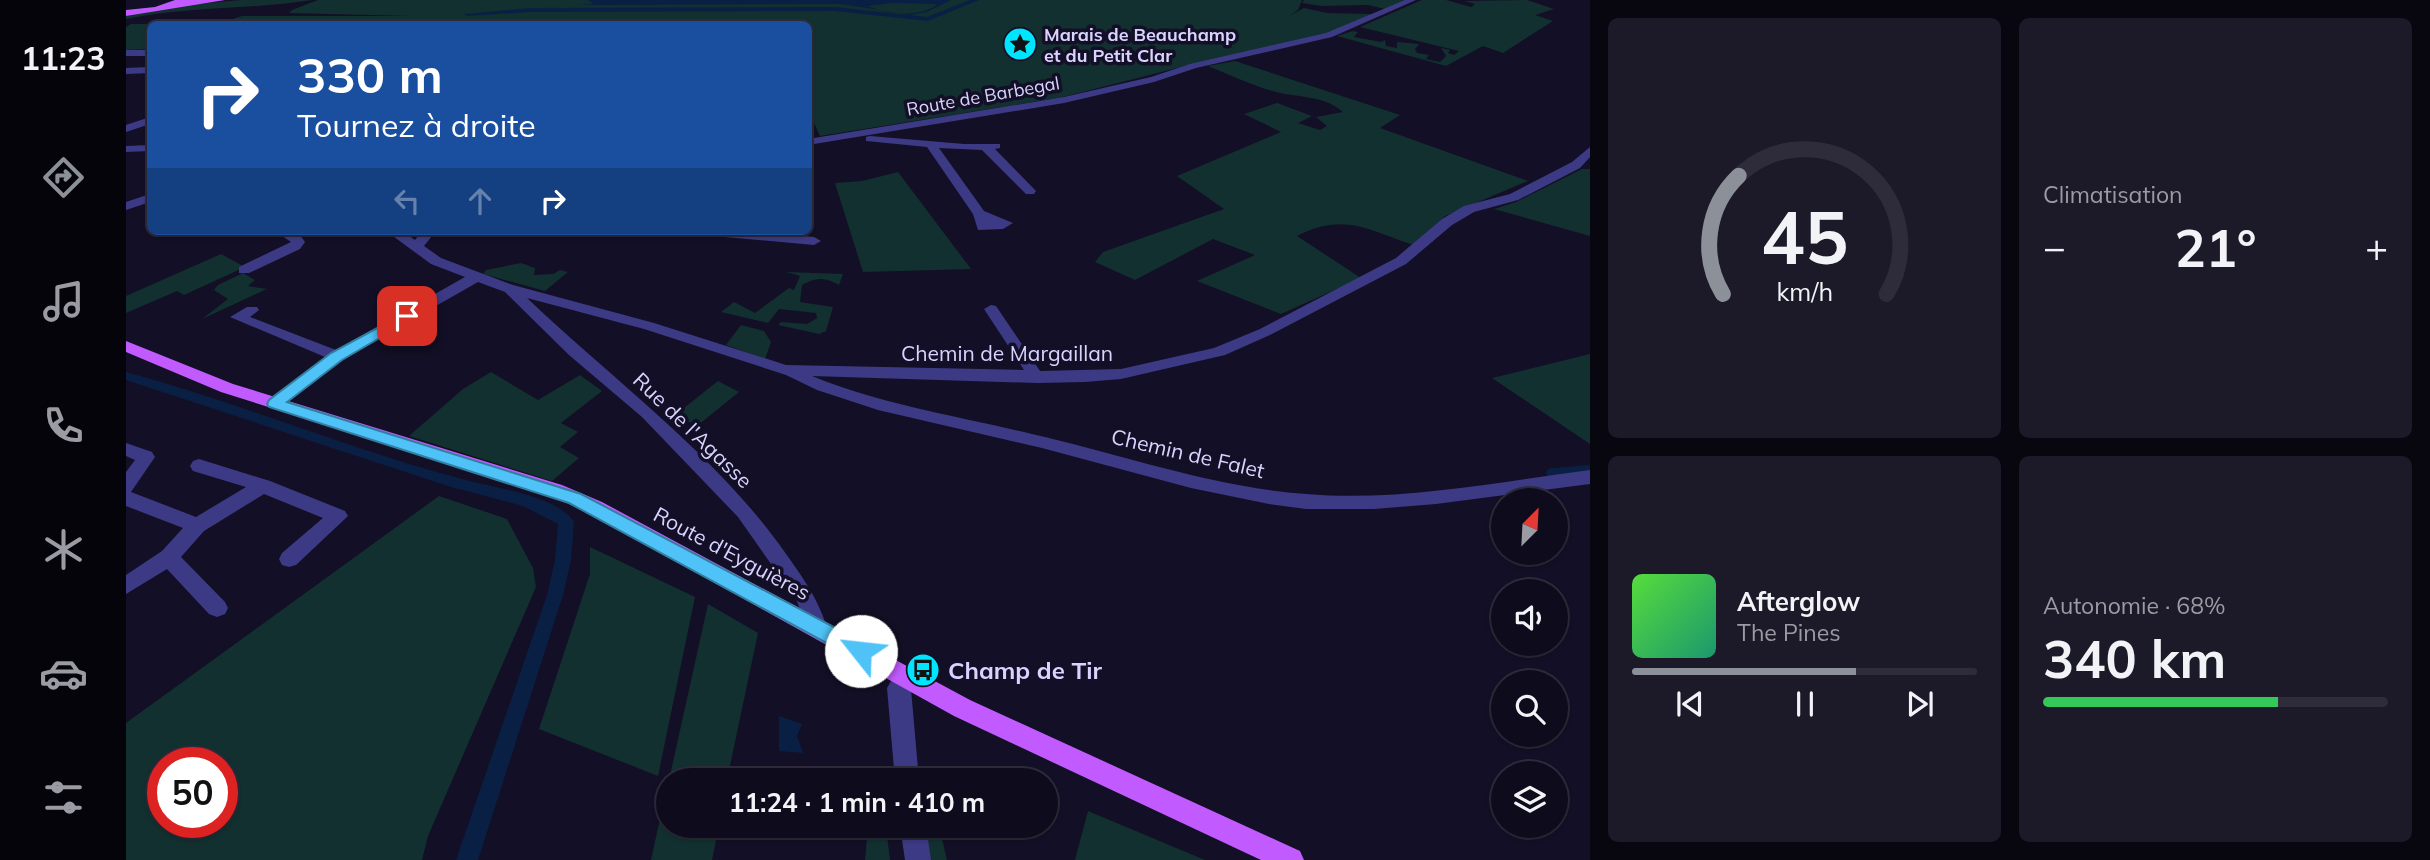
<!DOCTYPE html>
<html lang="fr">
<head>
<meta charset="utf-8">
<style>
	:root { --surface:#0e0b1c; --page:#1c1929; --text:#f1f3f6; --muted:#9b9ba3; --line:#2e2b3b; --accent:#8c9099 }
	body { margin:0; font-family:Mulish,sans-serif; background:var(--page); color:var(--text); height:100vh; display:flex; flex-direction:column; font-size:26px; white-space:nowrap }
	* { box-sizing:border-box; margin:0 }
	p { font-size:23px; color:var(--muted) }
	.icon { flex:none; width:38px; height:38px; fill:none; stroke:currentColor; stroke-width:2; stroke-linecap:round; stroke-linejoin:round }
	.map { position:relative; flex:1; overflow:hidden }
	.side { display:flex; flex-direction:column; gap:18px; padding:18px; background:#08060f; width:840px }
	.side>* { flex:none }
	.hud { position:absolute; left:21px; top:21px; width:665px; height:214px; border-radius:10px; box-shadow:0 2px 5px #0004,0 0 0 2px var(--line); background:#1a4fa0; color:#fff; overflow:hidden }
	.needle { width:46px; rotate:24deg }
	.fabs { position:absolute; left:1365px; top:488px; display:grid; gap:14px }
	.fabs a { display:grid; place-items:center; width:77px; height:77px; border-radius:50%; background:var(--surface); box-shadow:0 2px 5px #0004,0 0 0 2px var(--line); font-size:35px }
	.speed { position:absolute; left:21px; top:747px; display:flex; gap:14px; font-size:35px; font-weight:700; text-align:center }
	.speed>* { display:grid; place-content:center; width:91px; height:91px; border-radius:50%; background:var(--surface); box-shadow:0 2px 5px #0004,0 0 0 2px var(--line); line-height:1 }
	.speed .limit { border:10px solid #d22; background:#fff; color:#111 }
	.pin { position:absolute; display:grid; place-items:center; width:60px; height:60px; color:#fff; margin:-30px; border-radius:14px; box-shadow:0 4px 10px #0006 }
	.me { position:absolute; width:77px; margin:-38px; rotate:299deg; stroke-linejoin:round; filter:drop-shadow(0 0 5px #0008) }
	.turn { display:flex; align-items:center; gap:24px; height:147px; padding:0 35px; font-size:32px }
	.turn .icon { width:91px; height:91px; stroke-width:2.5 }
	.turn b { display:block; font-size:49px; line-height:60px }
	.lanes { display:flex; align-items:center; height:66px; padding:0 35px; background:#0003; justify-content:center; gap:35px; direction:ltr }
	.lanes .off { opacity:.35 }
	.big { font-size:52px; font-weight:700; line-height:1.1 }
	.side .card { flex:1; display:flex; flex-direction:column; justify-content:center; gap:10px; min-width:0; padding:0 24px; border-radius:10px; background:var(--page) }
	.side .dial { align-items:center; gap:0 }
	.dial svg { height:182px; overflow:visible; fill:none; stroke:var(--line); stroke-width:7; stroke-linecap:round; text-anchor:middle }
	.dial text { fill:var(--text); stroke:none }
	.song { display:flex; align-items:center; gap:21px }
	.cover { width:84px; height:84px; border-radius:10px; background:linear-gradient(135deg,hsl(110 70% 55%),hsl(160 70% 35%)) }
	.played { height:7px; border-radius:4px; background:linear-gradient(90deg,var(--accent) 65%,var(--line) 65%) }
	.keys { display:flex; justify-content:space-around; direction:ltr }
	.heat { display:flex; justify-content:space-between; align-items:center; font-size:38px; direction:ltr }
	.charge { height:10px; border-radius:5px; background:linear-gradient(90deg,#34c759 68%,var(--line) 0) }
	.side .tiles { flex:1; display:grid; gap:18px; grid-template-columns:repeat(2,1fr) }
	.trip { position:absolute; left:530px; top:768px; width:402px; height:70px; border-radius:35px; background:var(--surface); box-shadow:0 2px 5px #0004,0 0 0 2px var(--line); font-weight:700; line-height:70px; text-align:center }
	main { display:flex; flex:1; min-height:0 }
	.dock { display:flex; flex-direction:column; width:126px; justify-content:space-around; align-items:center; background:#06040b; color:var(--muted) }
	.dock .icon { width:49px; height:49px }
	.dock .active { color:var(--accent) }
	.dock b { font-size:32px; color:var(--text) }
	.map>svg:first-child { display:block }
</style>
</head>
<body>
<main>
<nav class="dock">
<b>11:23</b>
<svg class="icon active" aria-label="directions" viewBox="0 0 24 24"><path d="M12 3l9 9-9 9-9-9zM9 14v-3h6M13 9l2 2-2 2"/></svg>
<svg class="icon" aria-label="music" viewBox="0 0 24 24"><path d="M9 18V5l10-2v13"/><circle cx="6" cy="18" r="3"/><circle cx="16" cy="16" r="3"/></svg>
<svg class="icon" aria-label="phone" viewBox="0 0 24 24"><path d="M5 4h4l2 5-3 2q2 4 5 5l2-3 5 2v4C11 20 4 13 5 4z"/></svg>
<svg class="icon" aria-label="climate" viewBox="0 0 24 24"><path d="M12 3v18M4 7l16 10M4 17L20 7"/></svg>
<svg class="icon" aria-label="car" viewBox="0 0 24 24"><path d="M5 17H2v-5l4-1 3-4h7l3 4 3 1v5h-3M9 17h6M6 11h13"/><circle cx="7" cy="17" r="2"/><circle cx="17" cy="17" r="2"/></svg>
<svg class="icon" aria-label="filters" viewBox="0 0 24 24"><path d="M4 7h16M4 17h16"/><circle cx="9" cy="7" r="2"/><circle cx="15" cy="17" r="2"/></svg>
</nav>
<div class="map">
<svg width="1464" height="860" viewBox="0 0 1464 860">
	<rect width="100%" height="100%" fill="#130f26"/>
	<g fill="#12302f" fill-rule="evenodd">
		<path d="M115,0H186C124,10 62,6 0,19V16L59,5Z"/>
		<path d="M192,0H1176L1172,10L1163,16L1178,8L1201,13L1246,14L1221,28L1189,37L1063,65L933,98L694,136L687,121L683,120L682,24H131L133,22H97L116,16H286L163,13L166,10Z"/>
		<path d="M1178,0H1283L1259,9L1242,5L1196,6L1176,3Z"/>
		<path d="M1296,0H1320L1345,7L1349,4L1338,1L1401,0L1428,9L1409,15L1427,21L1377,53L1357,46L1320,66L1211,36L1227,31L1232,32L1228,37L1255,42L1259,40L1260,46L1271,48V42L1293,44L1289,49L1291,53L1303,55L1300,59L1314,62L1320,56L1315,48L1324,50L1322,53L1328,55L1333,51L1234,27Z"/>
		<path d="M129,23L127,24H24V49L0,50V27L5,24Z"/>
		<path d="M1109,61L1274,115L1254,128L1402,181L1319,216L1287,245C1242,230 1218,212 1171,236L1235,278L1155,314L1071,281L1129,255L1087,239L1009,280L969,262L977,252L1098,209L1051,176L1155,132L1118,114L1151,103L1186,116L1172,123L1194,130L1201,126L1190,117L1217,112C1197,95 1174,98 1150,92C1127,86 1104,75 1082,66Z"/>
		<path d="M1456,169H1464V236L1368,209L1390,202Z"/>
		<path d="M772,172L845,269L737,272L709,183L736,181Z"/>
		<path d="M95,254L119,267L58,295L51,291L0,313V296Z"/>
		<path d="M395,263L409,268L408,275L427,274L434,270L442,272L419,291L357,274L360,270Z"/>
		<path d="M660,272L717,274L713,285C698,277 691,277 676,285L674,302L707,307L700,331L693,334L652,325L655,322L681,324L691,318L690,313L653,309L642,323L595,312L608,302L629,313L663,288L668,290L674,276Z"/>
		<path d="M117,273L129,280L122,286L141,289L76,319L102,299L88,290L92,285Z"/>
		<path d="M615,325L638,331L645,342L639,359L600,345Z"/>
		<path d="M1464,354V444L1366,378Z"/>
		<path d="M365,372L412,400L454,375L476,391L435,423L452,432L434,447L453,458L426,481L283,436L337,389Z"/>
		<path d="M592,381L613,392L571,426L549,415Z"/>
		<path d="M313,496L381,519L407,568L410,587L302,836L296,860H0V723ZM37,763H96V822H37Z"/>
		<path d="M464,547L569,597L532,776L413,729L464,574Z"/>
		<path d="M582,604L632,633L601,780H543Z"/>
		<path d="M542,782V826H593L586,860H525Z"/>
		<path d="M962,811L1079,860H949Z"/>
		<path d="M794,826H813L821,860H799Z"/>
		<path d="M742,827H760L764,860H739Z"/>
	</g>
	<g fill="#0a1f44" fill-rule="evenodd">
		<path d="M412,0L451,5L468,4L462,0H825L801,12L785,15L715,4L451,5ZM767,3L809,4L811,5C791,18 762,14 741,6Z"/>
		<path d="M653,716L676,724L671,736L677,753L653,751Z"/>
	</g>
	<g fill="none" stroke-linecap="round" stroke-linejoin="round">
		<g fill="#0a1f44" fill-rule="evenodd">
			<path d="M844,0H853L802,21L709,11L404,12L341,16L338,14L404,8L709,7L801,17Z"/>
			<path d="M0,372C115,403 225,450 340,480C369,488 432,496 448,522L445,560L437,595L352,860H330L421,595L429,560L432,524L397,506L325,487L0,380Z"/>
			<path d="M1464,465V475L1427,478L1422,477L1420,473L1422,469L1427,468Z"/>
		</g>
		<g fill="#3d3a85" fill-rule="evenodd">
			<path d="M1279,0H1290L1206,37L1070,68L1028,82L938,103L682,145V139L938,97L1025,77L1064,64L1200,33Z"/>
			<rect x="0" y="50" width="24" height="6"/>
			<path d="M24,67V73L0,74V68Z"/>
			<path d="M24,117V124L0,132V125Z"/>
			<path d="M744,136L838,144H874V148L869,149L910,191L908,194H900L856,150L813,148L858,211L887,223L877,229L852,230L847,214L801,147L740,141V137Z"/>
			<path d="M24,145V151L0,152V146Z"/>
			<path d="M1464,147V157L1454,168L1392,200L1348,212L1326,225L1280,264L1144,335L1099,355L995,379L959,382L911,383L686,376C757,405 832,416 906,434C997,455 1086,487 1180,494C1274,502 1370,482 1464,470V484L1310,504L1248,509H1180L1143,504L1065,488L916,448L752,410L691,390L660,375L518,329L401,298C486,379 583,449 653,544C674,574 689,592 701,627L698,633L690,636L682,633L671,601L612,517L516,417L443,355L379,292L352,282L217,359L155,407L149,409L141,403L143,399L199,357L104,317L121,307H131L133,310L124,317L210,350L339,277L305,264L260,231H276L289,240L296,231H310L298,246L315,258L387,285L528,323L660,365L898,370L858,309L865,305L870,306L914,371L995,369L1088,348L1134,329L1270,258L1316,219L1338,206L1384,194L1446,162Z"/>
			<path d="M24,194V202L0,210V202Z"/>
			<path d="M149,231C162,231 172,230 179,242L174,249L123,273H113V267L165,242Z"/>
			<path d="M569,231H621L688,237L695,241L688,245L576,235Z"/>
			<path d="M0,443L26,452L29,457L5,492L70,517L120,487L67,471L64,466L67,461L73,459L144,481L219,511L222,516L170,565L163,567L156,565L153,559L156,553L197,518L138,494L78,531L55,557L99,602L102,608L99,614L91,617L83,614L41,569L0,594V575L36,551L57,528L0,506V472L9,460L0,456Z"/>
			<path d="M780,666L788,669L791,676L785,689L793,780H769L761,688L772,669Z"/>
			<path d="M774,826H800L805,860H779Z"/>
		</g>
		<g fill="#c25bff" fill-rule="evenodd">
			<path d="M49,0H99L0,16V10L29,7Z"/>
			<path d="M0,341L107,384L436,485L476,502L844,700L1174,851L1178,860H1135L828,716L462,512L422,495L95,392L0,352Z"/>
		</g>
	</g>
	<path fill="#4fc3f7" stroke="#337fa1" stroke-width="2" d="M281,312L288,316L286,319L216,360L161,402L455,494L742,645L745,651L742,658L735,660L728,658L443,503L143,407L141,404L143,400L205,353Z"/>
	<defs>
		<symbol id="sight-disc" viewBox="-11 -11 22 22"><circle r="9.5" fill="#00e5ff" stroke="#130f26"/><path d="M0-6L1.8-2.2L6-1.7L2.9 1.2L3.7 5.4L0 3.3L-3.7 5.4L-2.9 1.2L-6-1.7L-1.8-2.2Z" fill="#111"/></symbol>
		<symbol id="bus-disc" viewBox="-11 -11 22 22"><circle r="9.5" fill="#00e5ff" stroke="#130f26"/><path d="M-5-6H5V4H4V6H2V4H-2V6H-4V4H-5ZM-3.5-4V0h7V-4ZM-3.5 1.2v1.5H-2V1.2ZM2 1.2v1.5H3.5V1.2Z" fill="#111"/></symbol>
	</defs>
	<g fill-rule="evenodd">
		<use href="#sight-disc" x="875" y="25" width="38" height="38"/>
		<use href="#bus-disc" x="778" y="651" width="38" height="38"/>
	</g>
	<g text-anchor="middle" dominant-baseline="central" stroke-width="7" stroke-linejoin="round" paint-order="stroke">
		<g font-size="18" font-weight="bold" fill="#d9d4ff" stroke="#130f26" text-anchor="start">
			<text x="918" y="34">Marais de Beauchamp<tspan x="918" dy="21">et du Petit Clar</tspan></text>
		</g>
		<g font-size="18" fill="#d9d4ff" stroke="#130f26">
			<text transform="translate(857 96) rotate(-10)">Route de Barbegal</text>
		</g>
		<g font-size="21" fill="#d9d4ff" stroke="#130f26">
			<text x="881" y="353">Chemin de Margaillan</text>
			<text transform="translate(567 430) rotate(44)">Rue de l'Agasse</text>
			<text transform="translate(1062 453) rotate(13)">Chemin de Falet</text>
			<text transform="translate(606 553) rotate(28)">Route d'Eyguières</text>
		</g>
		<g font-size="24" font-weight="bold" fill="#d9d4ff" stroke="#130f26" text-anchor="start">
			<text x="822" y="670">Champ de Tir</text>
		</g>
	</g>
</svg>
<div class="fabs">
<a><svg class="needle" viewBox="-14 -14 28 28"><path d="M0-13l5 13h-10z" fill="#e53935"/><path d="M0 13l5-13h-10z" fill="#9b9ba3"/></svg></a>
<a><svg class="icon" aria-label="sound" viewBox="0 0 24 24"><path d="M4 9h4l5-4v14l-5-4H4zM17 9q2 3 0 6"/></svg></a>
<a><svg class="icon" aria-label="search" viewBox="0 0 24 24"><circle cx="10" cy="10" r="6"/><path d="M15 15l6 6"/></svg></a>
<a><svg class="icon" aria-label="layers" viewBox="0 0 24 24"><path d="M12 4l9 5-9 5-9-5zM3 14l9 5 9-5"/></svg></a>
</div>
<div class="speed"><div class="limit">50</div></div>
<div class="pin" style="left:281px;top:316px;background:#d93025"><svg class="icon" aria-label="arrive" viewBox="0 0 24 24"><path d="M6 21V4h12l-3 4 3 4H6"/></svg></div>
<svg class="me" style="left:735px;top:651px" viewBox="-20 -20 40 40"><circle r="19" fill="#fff"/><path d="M0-13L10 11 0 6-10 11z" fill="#4fc3f7"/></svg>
<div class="trip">11:24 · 1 min · 410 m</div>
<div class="hud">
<div class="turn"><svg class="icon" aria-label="right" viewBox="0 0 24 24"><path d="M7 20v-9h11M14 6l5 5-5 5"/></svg><div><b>330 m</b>Tournez à droite</div></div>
<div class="lanes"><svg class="icon off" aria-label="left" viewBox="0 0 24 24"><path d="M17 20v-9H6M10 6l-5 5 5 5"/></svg><svg class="icon off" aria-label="ahead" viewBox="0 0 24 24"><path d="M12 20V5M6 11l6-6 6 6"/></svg><svg class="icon" aria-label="right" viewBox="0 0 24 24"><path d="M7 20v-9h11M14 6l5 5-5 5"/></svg></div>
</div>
</div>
<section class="side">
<div class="tiles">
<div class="card dial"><svg viewBox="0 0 100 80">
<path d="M14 69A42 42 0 1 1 86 69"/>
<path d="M14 69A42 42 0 0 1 21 17" stroke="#8c9099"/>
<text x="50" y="56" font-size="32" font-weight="700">45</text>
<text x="50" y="72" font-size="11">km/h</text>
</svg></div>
<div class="card"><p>Climatisation</p>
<div class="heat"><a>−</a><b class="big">21°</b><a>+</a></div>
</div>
<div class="card">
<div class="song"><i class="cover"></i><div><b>Afterglow</b><p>The Pines</p></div></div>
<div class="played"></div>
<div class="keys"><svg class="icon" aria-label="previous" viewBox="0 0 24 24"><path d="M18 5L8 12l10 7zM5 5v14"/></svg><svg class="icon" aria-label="pause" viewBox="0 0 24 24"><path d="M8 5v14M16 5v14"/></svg><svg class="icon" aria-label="next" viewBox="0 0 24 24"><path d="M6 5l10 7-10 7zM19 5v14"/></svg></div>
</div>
<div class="card"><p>Autonomie · 68%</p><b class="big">340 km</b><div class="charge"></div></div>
</div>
</section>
</main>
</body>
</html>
